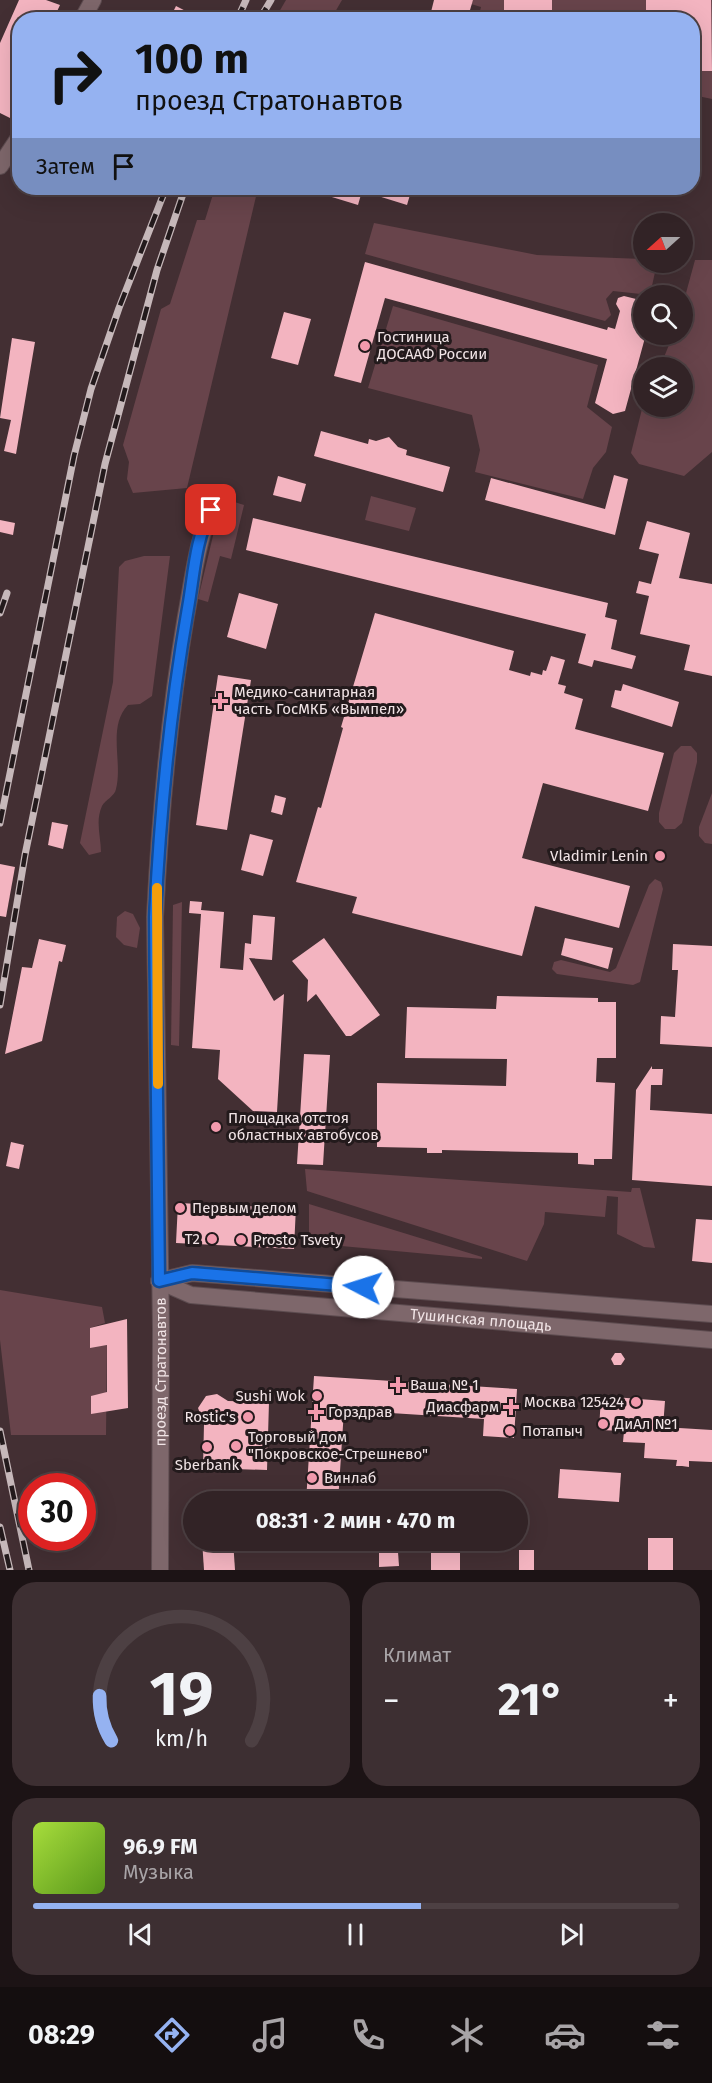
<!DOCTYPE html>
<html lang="ru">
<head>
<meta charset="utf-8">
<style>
	:root { --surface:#322326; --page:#3d2f32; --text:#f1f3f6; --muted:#a8a4a7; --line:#4d4043; --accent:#95b2f1 }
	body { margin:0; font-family:"Fira Sans",sans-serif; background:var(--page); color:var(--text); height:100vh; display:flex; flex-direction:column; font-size:22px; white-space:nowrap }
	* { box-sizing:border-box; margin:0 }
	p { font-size:20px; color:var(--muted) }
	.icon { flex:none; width:33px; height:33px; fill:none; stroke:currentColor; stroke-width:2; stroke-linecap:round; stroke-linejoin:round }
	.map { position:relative; height:1570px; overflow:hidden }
	.details { display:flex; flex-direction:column; gap:12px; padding:12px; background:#1c1315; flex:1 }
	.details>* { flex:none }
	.hud { position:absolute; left:12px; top:12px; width:688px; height:183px; border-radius:24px; box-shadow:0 6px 24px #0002,0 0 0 2px var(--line); background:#95b2f1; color:#111; overflow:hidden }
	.needle { width:39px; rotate:249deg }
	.tools { position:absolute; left:633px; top:213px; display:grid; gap:12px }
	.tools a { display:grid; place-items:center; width:60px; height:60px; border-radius:50%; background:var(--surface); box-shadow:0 6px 24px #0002,0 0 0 2px var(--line); font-size:30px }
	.speed { position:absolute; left:18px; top:1473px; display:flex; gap:12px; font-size:30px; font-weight:700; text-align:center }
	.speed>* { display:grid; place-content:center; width:78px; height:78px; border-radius:50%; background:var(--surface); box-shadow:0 6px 24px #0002,0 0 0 2px var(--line); line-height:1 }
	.speed .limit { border:9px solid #d22; background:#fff; color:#111 }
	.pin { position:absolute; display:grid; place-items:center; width:51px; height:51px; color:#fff; margin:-26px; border-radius:12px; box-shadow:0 3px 9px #0006 }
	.me { position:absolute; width:66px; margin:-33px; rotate:275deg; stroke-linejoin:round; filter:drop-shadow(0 0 4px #0008) }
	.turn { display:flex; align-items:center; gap:21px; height:126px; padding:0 24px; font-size:27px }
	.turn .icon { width:78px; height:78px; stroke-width:2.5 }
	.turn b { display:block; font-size:42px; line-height:51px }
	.then { display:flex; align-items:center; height:57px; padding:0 24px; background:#0003; gap:12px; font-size:22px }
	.big { font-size:45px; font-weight:700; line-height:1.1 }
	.details .widget { flex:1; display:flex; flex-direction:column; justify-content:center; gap:9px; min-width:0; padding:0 21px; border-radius:24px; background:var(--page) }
	.details .dial { align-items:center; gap:0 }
	.dial svg { height:156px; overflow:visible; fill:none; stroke:var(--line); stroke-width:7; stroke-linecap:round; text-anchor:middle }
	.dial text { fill:var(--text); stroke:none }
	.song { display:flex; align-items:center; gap:18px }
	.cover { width:72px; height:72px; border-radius:9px; background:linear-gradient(135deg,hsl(80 70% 55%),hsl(90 70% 35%)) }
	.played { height:6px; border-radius:3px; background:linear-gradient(90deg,var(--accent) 60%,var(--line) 60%) }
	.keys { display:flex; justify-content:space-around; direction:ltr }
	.heat { display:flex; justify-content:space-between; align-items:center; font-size:33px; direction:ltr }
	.details .tiles { flex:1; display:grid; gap:12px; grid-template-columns:1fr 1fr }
	.widget:last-child { grid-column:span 2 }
	.trip { position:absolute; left:183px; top:1491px; width:345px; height:60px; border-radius:30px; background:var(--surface); box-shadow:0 6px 24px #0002,0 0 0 2px var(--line); font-weight:700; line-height:60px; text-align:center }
	.tabs { display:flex; height:96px; justify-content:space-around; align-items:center; background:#140e0f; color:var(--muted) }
	.tabs .icon { width:42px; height:42px }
	.tabs .on { color:var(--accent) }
	.tabs b { font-size:27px; color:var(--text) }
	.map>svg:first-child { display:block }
</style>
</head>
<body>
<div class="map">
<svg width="712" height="1570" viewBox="0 0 712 1570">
	<rect width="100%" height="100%" fill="#432f33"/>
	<g fill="#68444b">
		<path d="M286,0H342L331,19H275Z"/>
		<path d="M473,0H712V99L693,95V20L478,19L481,7L471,4Z"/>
		<path d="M212,188H258L187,488L133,493L127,479L129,462L123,445L161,309L170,304L197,220H205L214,191Z"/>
		<path d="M374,223L537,255L643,259L644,262L657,263L650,295L613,291L606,299L611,315L605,321L365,254Z"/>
		<path d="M695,260H712V452L684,476L639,464L631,453L643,405L682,406V368L660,367L673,335L682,334L683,304Z"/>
		<path d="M393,306L598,365L587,407L612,427L606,452L593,468L583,499L475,472L480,450L472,415L368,388Z"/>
		<path d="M371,496L416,508L409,531L365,520Z"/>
		<path d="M222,498L244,505L231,559L220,556L208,602L198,599Z"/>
		<path d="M144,556H170L152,696L140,704L128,705C107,727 123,762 116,789C115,796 105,800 102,806C95,821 101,837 101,852L89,855L80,843L113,682L119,567L125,561Z"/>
		<path d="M681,746H691L697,753V762L682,823L675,829H665L659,822V813L674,753Z"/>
		<path d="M712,793V844L705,843L699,836V827Z"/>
		<path d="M655,879L661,882L663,889L640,982L633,985L557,974L552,969L554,962L561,960L610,972L616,968L649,885Z"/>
		<path d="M182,902L179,1046L171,1045L173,905Z"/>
		<path d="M125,911L133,914L140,928L137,948L124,945L116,937L117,917Z"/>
		<path d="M305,1169L631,1192L632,1188H640L655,1248L644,1247L617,1234L618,1197L607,1196L605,1217L545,1212L544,1224L527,1261L307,1191Z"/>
		<path d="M309,1204L482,1257V1259L309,1243Z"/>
		<path d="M0,1290L102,1307L105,1323L90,1328V1347L107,1345L106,1435H11L0,1340Z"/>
	</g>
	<g fill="#f3b4c0">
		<path d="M19,0H46L60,5L53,20H20V97L10,118L0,113V43Z"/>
		<path d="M434,0H473L467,20H429Z"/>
		<rect x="504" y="0" width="48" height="20"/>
		<path d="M646,0H711L712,71H693V20H646Z"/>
		<path d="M176,6L203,20H169Z"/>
		<path d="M310,188H412L407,205L362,191L358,205L309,190Z"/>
		<path d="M365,262L607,330L608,327L615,329L620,311L616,304L618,298L624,296L644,301V334H646L625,411L613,414L595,403L607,359L385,298L361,383L334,376Z"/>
		<path d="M284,312L311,319L298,365L271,358Z"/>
		<path d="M12,338L35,342L16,454L4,451L11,420L0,418Z"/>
		<path d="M321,431L368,444L369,439L376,441L389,437L398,447L407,450L406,455L450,467L443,492L314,456Z"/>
		<path d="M614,475L628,479L615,535L485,500L491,478L605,509Z"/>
		<path d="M278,476L306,484L301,502L273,495Z"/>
		<path d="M253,518L608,603L605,617L617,620L611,649L636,656L632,669L594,660L592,667L578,663L586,634L246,550Z"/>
		<path d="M0,520L15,523L13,535L0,532Z"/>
		<path d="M647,521L690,533L679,578L712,584V676L684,670L690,645L640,634L649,596L636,593L639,581L651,584L659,554L639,549Z"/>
		<path d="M239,593L278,604L266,649L227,637Z"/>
		<path d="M375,613L514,651L509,670L530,676L531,672L542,675L543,670L546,671L551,656L565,660L558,684L566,686L564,693L583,699L575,729L664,753L648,811L543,783L522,858L630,886L619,928L535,906L522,956L352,913L357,897L296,882L318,807L321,808L343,728L341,727Z"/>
		<path d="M218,675L251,680L227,830L196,825Z"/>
		<path d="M623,684L679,702L672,727L611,707L615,690L621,691Z"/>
		<path d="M275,795L286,798L282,815L271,812Z"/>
		<path d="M52,822L68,825L63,849L48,845Z"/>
		<path d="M250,834L273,840L263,876L241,870Z"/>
		<path d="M0,864L15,867L6,917L0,916Z"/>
		<path d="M190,901L202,902L201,910L224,912L220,968L243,970L245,943L251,944L253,915L275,917L272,960L249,958L274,1001L284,994L277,1112L253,1111L218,1079L220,1050L192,1048L201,914L189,913Z"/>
		<path d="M324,938L380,1015L351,1036H346L316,994L307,1002L308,980L292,961Z"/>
		<path d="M565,938L613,948L608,969L561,955Z"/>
		<path d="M39,939L66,945L62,962L59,961L42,1041L5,1054L22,967L32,968Z"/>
		<path d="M673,944L712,946V1047L660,1044L661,1016L675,1017L678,970H672Z"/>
		<path d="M497,996L598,998V1002H616V1058H597L596,1082L615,1083L612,1159H594V1165L578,1164V1153L442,1150V1153H427V1148L377,1147V1083L506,1086L507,1059L405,1058L407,1007L496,1009Z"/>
		<path d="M304,1054L330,1055L323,1165L297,1164Z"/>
		<path d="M652,1066V1069H663L662,1085H651L650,1110L712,1114V1186L632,1180L636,1090Z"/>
		<path d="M11,1142L24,1145L19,1169L6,1166Z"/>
		<path d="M178,1203L269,1207V1204L296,1206L294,1249L176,1243Z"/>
		<path d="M696,1219L712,1220V1263L692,1261Z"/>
		<path d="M127,1319L128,1408L91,1414V1396L107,1392V1345L90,1348V1328Z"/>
		<path d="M615,1353H621L625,1359L621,1365H614L611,1359Z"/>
		<path d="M314,1376L517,1389L514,1438L483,1436L484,1419L344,1410L338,1502H306Z"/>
		<path d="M217,1394L228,1401L269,1402L267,1470L203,1468L204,1424L198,1408L206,1396Z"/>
		<path d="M601,1396L665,1401L663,1427L712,1430V1462L689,1461V1467L682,1466H676L677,1460L644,1458L645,1443L623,1442L624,1431L599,1430Z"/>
		<path d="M560,1469L621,1473L619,1502L558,1498Z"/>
		<rect x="648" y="1538" width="25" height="32"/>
		<path d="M202,1540H233L235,1570H204Z"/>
		<rect x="519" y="1550" width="15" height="20"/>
		<rect x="431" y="1551" width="29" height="19"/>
		<path d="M379,1552H398L399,1566L379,1567Z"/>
	</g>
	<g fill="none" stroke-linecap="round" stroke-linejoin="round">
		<defs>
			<g id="minor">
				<path d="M82,20L93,0"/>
				<path d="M0,166L20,136"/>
				<path id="s1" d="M159,1281L191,1295L712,1340"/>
				<path d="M159,1281L192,1273L712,1314"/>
				<path id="s2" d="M160,1570L161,1329L155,917C160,816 169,715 186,616C194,574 197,536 217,497"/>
			</g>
		</defs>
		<use href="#minor" stroke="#5d4c50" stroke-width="18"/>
		<use href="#minor" stroke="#7e676b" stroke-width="16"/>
		<defs>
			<g id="rail">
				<path d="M237,20L246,0"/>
				<path d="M259,20L271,0"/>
				<path d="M0,613L7,593"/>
				<path d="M0,823L74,456L91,389L119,308L166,188"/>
				<path d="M0,1005L25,855L105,464L157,270L185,188"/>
				<path d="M0,1431L29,1570"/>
				<path d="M0,1527L10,1570"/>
			</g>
		</defs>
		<use href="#rail" stroke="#c6b8ba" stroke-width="7"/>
		<use href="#rail" stroke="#231a1c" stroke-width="4.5" stroke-dasharray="14" stroke-linecap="butt"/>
	</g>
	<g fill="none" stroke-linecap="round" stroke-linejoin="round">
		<defs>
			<path id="route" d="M211,510C195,540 194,575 188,608C170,710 160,813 155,917L159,1281L192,1273L363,1287"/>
		</defs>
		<use href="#route" stroke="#114b97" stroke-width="15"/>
		<use href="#route" stroke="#1a73e8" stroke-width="10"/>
		<path stroke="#f59e0b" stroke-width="10" d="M157,888L158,1084"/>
	</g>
	<g fill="#f29aad" stroke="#231a1c" stroke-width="2">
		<circle cx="365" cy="346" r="6"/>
		<path d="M217 692h6v6h6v6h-6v6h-6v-6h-6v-6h6z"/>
		<circle cx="660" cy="856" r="6"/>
		<circle cx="216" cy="1127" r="6"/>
		<circle cx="180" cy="1208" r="6"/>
		<circle cx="212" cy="1239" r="6"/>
		<circle cx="241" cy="1240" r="6"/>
		<path d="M395 1376h6v6h6v6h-6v6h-6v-6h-6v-6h6z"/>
		<circle cx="317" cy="1396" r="6"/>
		<circle cx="636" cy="1402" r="6"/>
		<path d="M508 1398h6v6h6v6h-6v6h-6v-6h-6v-6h6z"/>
		<path d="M313 1403h6v6h6v6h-6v6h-6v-6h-6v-6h6z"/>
		<circle cx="248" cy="1417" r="6"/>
		<circle cx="603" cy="1424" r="6"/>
		<circle cx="510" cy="1431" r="6"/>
		<circle cx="236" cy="1446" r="6"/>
		<circle cx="207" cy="1447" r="6"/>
		<circle cx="312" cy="1478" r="6"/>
	</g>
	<g text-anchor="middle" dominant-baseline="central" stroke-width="6" stroke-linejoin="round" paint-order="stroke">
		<g font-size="15" fill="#f1e4e6" stroke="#231a1c" text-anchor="start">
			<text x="377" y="337">Гостиница<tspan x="377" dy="17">ДОСААФ России</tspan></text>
			<text x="234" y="692">Медико-санитарная<tspan x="234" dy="17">часть ГосМКБ «Вымпел»</tspan></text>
			<text x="648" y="856" text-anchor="end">Vladimir Lenin</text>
			<text x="228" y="1118">Площадка отстоя<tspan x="228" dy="17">областных автобусов</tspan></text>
			<text x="192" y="1208">Первым делом</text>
			<text x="200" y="1239" text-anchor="end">T2</text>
			<text x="253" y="1240">Prosto Tsvety</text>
			<text x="410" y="1385">Ваша № 1</text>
			<text x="305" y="1396" text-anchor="end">Sushi Wok</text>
			<text x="624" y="1402" text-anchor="end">Москва 125424</text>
			<text x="499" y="1407" text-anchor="end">Диасфарм</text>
			<text x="328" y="1412">Горздрав</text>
			<text x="236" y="1417" text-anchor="end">Rostic's</text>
			<text x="615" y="1424">ДиАл №1</text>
			<text x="522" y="1431">Потапыч</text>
			<text x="248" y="1437">Торговый дом<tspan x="248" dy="17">"Покровское-Стрешнево"</tspan></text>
			<text x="207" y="1465" text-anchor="middle">Sberbank</text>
			<text x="324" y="1478">Винлаб</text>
		</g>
		<g font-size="15" fill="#f1e4e6" stroke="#231a1c">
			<text stroke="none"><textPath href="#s1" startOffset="326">Тушинская площадь</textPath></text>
			<text stroke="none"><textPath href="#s2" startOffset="198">проезд Стратонавтов</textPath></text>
		</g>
	</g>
</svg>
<div class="tools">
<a><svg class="needle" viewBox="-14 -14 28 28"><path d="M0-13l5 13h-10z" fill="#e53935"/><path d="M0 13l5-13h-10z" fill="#a8a4a7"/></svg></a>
<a><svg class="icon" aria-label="search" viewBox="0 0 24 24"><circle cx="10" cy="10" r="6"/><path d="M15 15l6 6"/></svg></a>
<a><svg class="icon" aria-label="layers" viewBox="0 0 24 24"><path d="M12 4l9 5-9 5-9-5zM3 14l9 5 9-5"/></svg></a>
</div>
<div class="speed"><div class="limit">30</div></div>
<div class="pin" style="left:211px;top:510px;background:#d93025"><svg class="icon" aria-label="arrive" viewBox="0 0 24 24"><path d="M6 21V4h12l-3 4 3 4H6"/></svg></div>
<svg class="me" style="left:363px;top:1287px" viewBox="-20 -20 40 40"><circle r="19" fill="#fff"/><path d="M0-13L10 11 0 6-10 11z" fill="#1a73e8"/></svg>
<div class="trip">08:31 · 2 мин · 470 m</div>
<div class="hud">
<div class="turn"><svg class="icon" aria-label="right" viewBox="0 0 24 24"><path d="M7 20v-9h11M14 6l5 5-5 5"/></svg><div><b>100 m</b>проезд Стратонавтов</div></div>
<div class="then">Затем<svg class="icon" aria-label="arrive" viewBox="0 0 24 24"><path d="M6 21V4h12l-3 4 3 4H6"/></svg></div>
</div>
</div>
<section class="details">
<div class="tiles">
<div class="widget dial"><svg viewBox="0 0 100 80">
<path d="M14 69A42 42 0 1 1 86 69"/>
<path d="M14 69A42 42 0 0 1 8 46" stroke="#95b2f1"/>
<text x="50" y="56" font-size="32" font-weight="700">19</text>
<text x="50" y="72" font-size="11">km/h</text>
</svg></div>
<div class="widget"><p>Климат</p>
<div class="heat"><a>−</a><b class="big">21°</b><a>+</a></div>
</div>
<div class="widget">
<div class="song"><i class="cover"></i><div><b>96.9 FM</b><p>Музыка</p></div></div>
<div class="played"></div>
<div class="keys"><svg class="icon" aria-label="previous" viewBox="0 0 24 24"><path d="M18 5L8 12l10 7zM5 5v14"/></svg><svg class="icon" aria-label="pause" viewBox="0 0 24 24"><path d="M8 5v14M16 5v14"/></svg><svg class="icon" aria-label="next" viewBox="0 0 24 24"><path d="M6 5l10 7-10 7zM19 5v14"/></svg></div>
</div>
</div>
</section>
<nav class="tabs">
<b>08:29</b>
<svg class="icon on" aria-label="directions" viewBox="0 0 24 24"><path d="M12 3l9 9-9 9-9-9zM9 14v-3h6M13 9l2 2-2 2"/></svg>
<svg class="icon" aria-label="music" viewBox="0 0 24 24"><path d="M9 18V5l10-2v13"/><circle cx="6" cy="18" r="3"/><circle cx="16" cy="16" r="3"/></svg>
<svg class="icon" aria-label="phone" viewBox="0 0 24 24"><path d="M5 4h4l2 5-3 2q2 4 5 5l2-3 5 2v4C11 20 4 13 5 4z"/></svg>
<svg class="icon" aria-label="climate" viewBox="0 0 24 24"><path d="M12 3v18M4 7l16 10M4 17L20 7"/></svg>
<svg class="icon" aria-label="car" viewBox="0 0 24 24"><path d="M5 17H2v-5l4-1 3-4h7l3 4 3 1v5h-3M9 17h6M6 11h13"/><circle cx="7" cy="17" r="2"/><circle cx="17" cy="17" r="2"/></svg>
<svg class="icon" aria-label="filters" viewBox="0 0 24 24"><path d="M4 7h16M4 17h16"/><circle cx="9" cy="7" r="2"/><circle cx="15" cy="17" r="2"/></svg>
</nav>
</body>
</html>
